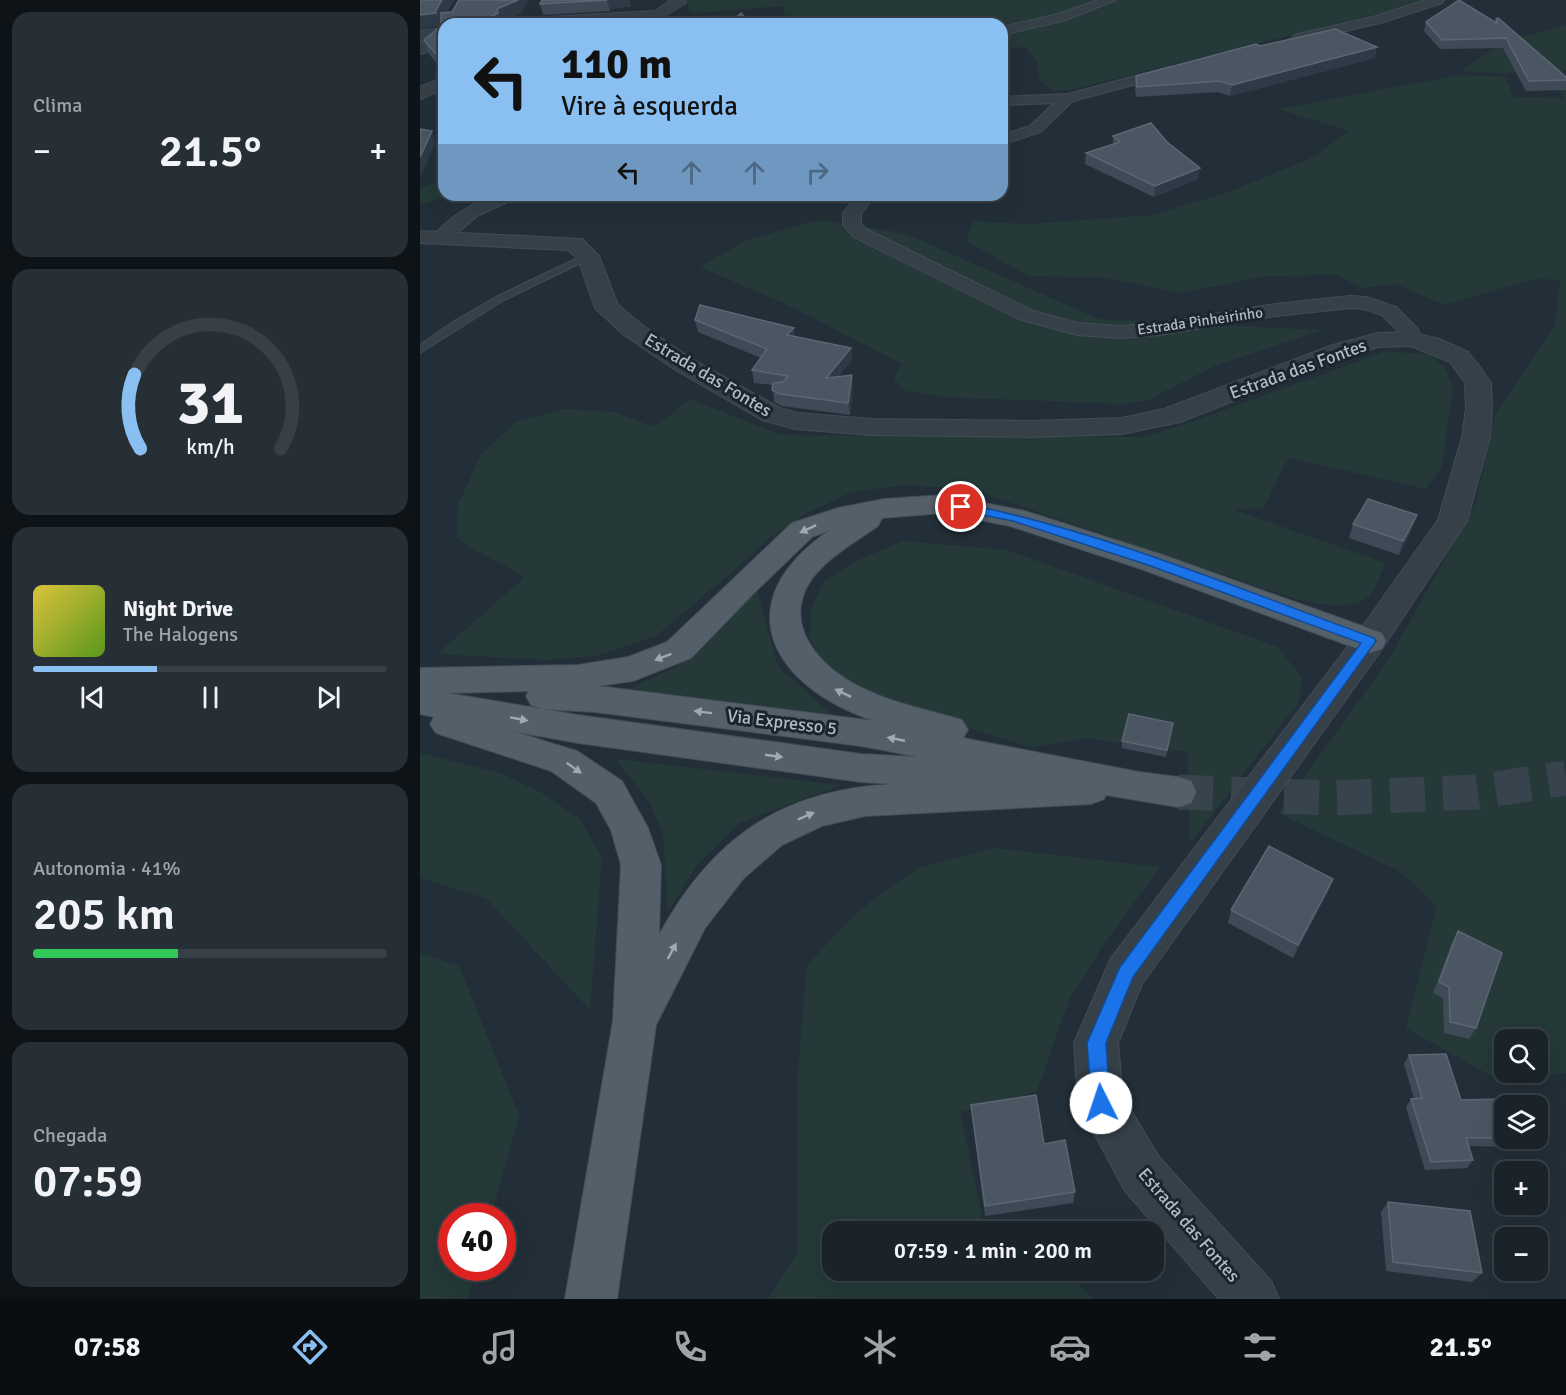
<!DOCTYPE html>
<html lang="pt">
<head>
<meta charset="utf-8">
<style>
	:root { --surface:#1a232a; --page:#272f36; --text:#f1f3f6; --muted:#9fa4a8; --line:#384047; --accent:#8abff1 }
	body { margin:0; font-family:Signika,sans-serif; background:var(--page); color:var(--text); height:100vh; display:flex; flex-direction:column; font-size:22px; white-space:nowrap }
	* { box-sizing:border-box; margin:0 }
	p { font-size:20px; color:var(--muted) }
	.icon { flex:none; width:33px; height:33px; fill:none; stroke:currentColor; stroke-width:2; stroke-linecap:round; stroke-linejoin:round }
	.map { position:relative; flex:1; overflow:hidden }
	.side { display:flex; flex-direction:column; gap:12px; padding:12px; background:#0e1317; width:420px }
	.side>* { flex:none }
	.banner { position:absolute; left:18px; top:18px; width:570px; height:183px; border-radius:18px; box-shadow:0 6px 24px #0002,0 0 0 2px var(--line); background:#8abff1; color:#111; overflow:hidden }
	.buttons { position:absolute; left:1074px; top:1029px; display:grid; gap:12px }
	.buttons a { display:grid; place-items:center; width:54px; height:54px; border-radius:12px; background:var(--surface); box-shadow:0 6px 24px #0002,0 0 0 2px var(--line); font-size:30px }
	.speed { position:absolute; left:18px; top:1203px; display:flex; gap:12px; font-size:30px; font-weight:700; text-align:center }
	.speed>* { display:grid; place-content:center; width:78px; height:78px; border-radius:50%; background:var(--surface); box-shadow:0 6px 24px #0002,0 0 0 2px var(--line); line-height:1 }
	.speed .limit { border:9px solid #d22; background:#fff; color:#111 }
	.pin { position:absolute; display:grid; place-items:center; width:51px; height:51px; color:#fff; margin:-26px; border:3px solid #fff; border-radius:50%; box-shadow:0 2px 6px #0007 }
	.me { position:absolute; width:66px; margin:-33px; rotate:356deg; stroke-linejoin:round; filter:drop-shadow(0 0 4px #0008) }
	.turn { display:flex; align-items:center; gap:21px; height:126px; padding:0 24px; font-size:27px }
	.turn .icon { width:78px; height:78px; stroke-width:2.5 }
	.turn b { display:block; font-size:42px; line-height:51px }
	.lanes { display:flex; align-items:center; height:57px; padding:0 24px; background:#0003; justify-content:center; gap:30px; direction:ltr }
	.lanes .off { opacity:.35 }
	.big { font-size:45px; font-weight:600; line-height:1.1 }
	.side .tile { flex:1; display:flex; flex-direction:column; justify-content:center; gap:9px; min-width:0; padding:0 21px; border-radius:18px; background:var(--page) }
	.side .dial { align-items:center; gap:0 }
	.dial svg { height:156px; overflow:visible; fill:none; stroke:var(--line); stroke-width:7; stroke-linecap:round; text-anchor:middle }
	.dial text { fill:var(--text); stroke:none }
	.song { display:flex; align-items:center; gap:18px }
	.cover { width:72px; height:72px; border-radius:9px; background:linear-gradient(135deg,hsl(50 70% 55%),hsl(90 70% 35%)) }
	.played { height:6px; border-radius:3px; background:linear-gradient(90deg,var(--accent) 35%,var(--line) 35%) }
	.keys { display:flex; justify-content:space-around; direction:ltr }
	.heat { display:flex; justify-content:space-between; align-items:center; font-size:33px; direction:ltr }
	.charge { height:9px; border-radius:4px; background:linear-gradient(90deg,#34c759 41%,var(--line) 0) }
	.trip { position:absolute; left:402px; top:1221px; width:342px; height:60px; border-radius:18px; background:var(--surface); box-shadow:0 6px 24px #0002,0 0 0 2px var(--line); font-weight:600; line-height:60px; text-align:center }
	.menu { display:flex; height:96px; justify-content:space-around; align-items:center; background:#0a0e11; color:var(--muted) }
	.menu .icon { width:42px; height:42px }
	.menu .current { color:var(--accent) }
	.menu b { font-size:27px; color:var(--text) }
	main { display:flex; flex:1; min-height:0 }
	.map>svg:first-child { display:block }
</style>
</head>
<body>
<main>
<section class="side">
<div class="tile"><p>Clima</p>
<div class="heat"><a>−</a><b class="big">21.5°</b><a>+</a></div>
</div>
<div class="tile dial"><svg viewBox="0 0 100 80">
<path d="M14 69A42 42 0 1 1 86 69"/>
<path d="M14 69A42 42 0 0 1 11 31" stroke="#8abff1"/>
<text x="50" y="56" font-size="32" font-weight="700">31</text>
<text x="50" y="72" font-size="11">km/h</text>
</svg></div>
<div class="tile">
<div class="song"><i class="cover"></i><div><b>Night Drive</b><p>The Halogens</p></div></div>
<div class="played"></div>
<div class="keys"><svg class="icon" aria-label="previous" viewBox="0 0 24 24"><path d="M18 5L8 12l10 7zM5 5v14"/></svg><svg class="icon" aria-label="pause" viewBox="0 0 24 24"><path d="M8 5v14M16 5v14"/></svg><svg class="icon" aria-label="next" viewBox="0 0 24 24"><path d="M6 5l10 7-10 7zM19 5v14"/></svg></div>
</div>
<div class="tile"><p>Autonomia · 41%</p><b class="big">205 km</b><div class="charge"></div></div>
<div class="tile"><p>Chegada</p><b class="big">07:59</b></div>
</section>
<div class="map">
<svg width="1146" height="1299" viewBox="0 0 1146 1299">
	<rect width="100%" height="100%" fill="#232f38"/>
	<g fill="#253939" fill-rule="evenodd">
		<path d="M266,0H1003L1005,2L654,89L633,91L620,80L617,62L605,47L582,49V24H367L363,6L278,13L269,10Z"/>
		<path d="M318,15L314,24H237L265,16Z"/>
		<path d="M1146,25V71L1084,73L1040,71L1085,42Z"/>
		<path d="M1039,75L1085,77L1094,97L1144,98L1130,78L1146,77V1073L1078,1080L986,1028L1017,906L979,871L858,813L967,662L1056,503L1075,415L1135,325L1140,281L1118,278L1024,305L976,284L941,288L918,275L847,276L760,293L688,278L609,276L546,241L552,221L610,224L732,215L812,191L893,157L929,131L859,109ZM1084,1040H1118V1072H1084Z"/>
		<path d="M17,182L24,189V195H30L0,205V188Z"/>
		<path d="M409,221L486,234L679,319L902,330L797,365L728,400L703,404L523,397L486,391L474,379L482,364L372,307L280,267L325,241L389,222Z"/>
		<path d="M967,351L1010,355L1024,366L1033,387L1022,466L1006,489L870,458C856,474 856,491 842,508L814,510L966,563C961,573 957,585 951,594C936,614 892,602 872,598L553,490L486,485L432,492L385,514L344,542L317,568L236,636L176,656L127,660L17,654L104,578C82,561 58,555 37,537L38,505L61,455L94,423L143,409L193,412L235,427L270,399L362,435L724,437L754,428Z"/>
		<path d="M483,541L587,550L858,647L882,678L879,702L770,843L768,752L666,738L611,747L446,697L405,673L390,637L391,608L404,581L441,559Z"/>
		<path d="M337,591L358,667L414,716L200,693L256,667Z"/>
		<path d="M0,753L80,773L122,793L160,819L182,858L170,1010L67,899L0,878Z"/>
		<path d="M196,759L421,785L319,823L277,865L248,912L243,834L230,803Z"/>
		<path d="M574,848L740,867L682,947L649,1000L617,1091L540,1112L565,1231L412,1232V1270L655,1271L659,1285L673,1299H348L377,1253V1085L387,965L438,911L498,868Z"/>
		<path d="M0,953L39,966L99,1116L71,1216H32V1268H56L47,1299H0Z"/>
	</g>
	<g fill="none" stroke-linecap="round" stroke-linejoin="round">
		<path stroke="#38444d" stroke-width="35" stroke-dasharray="35 18" stroke-linecap="butt" d="M758,792L911,798L1056,792L1146,778"/>
		<defs>
			<path id="service" d="M168,253L171,254V258L84,300L0,353V345L36,320L78,296Z"/>
			<g id="minor">
				<path d="M678,0H696L646,20L582,35V27L638,14Z"/>
				<path d="M1006,0H1024L1022,3L964,22L879,42L872,38L874,35L956,16Z"/>
				<path d="M17,30L23,34L22,37L5,53L0,54V43L12,31Z"/>
				<path d="M749,67L754,68L756,71L754,74L653,101L620,132L582,145V135L610,126L634,103L582,105V97L648,94Z"/>
				<path d="M72,195H96L94,199L57,216L26,243H14L11,239C26,219 50,205 72,195Z"/>
				<path d="M438,195H455L441,214V224L446,229L613,311L658,323L698,326L740,323L848,305L930,296L946,297L976,307L998,329L1001,339L998,343H984L981,334L962,315L944,309L930,308L848,317L740,335L698,338L657,335L599,319L434,237L423,225V213Z"/>
			</g>
			<g id="tertiary">
				<path d="M251,0H265L266,3L238,20L166,24H82L90,19L235,11Z"/>
				<path d="M24,28V38L0,41V31Z"/>
				<path d="M24,77V89L0,99V87Z"/>
				<path d="M0,231L162,239L179,256L198,305L222,325L272,359L360,408L377,413L451,419L613,421L702,418L744,409L913,345L958,333L991,332L1019,339L1048,352L1060,367L1071,383L1072,409L1070,437L1047,521L962,649L722,984L698,1043L703,1097L739,1157L851,1281L859,1299H799L705,1191L658,1103L654,1043L691,958L938,633L1018,520L1042,437L1046,409L1045,383L1030,362L991,346L959,347L931,355L760,422L702,434L613,437L451,435L375,429L342,420L254,369L204,335L175,308L158,259L148,250L0,243Z"/>
			</g>
			<path id="primary" d="M523,495L605,511L743,555L962,633L966,641L962,649L950,653L938,649L721,569L590,526L523,513L462,518L458,526C435,542 408,557 391,580C360,627 403,669 442,688C474,704 509,710 542,720L548,730L543,738L719,772L758,777L771,781L776,792L771,803L758,807L686,795L684,799L671,804L445,816L402,826L362,845L324,878L285,928L236,1025L197,1299H145L193,1021L201,865L191,830L176,803L131,771L16,733L10,724L14,717L0,714V668L158,665L208,657L247,642L372,523L418,508L464,499ZM410,530C304,602 351,687 455,721L178,686L213,681L271,658L333,594L392,537ZM109,691L106,696L111,705L123,709L175,712L441,746L499,757L441,754L158,715L27,693ZM92,731L158,743L441,782L473,784C361,790 292,838 239,935L241,865L228,828L202,781L157,751Z"/>
		</defs>
		<use href="#service" stroke="#424c55" stroke-width="2"/>
		<use href="#minor" stroke="#424c55" stroke-width="2"/>
		<use href="#tertiary" stroke="#424c55" stroke-width="2"/>
		<use href="#primary" stroke="#424c55" stroke-width="2"/>
		<use href="#service" fill="#364049" fill-rule="evenodd"/>
		<use href="#minor" fill="#364049" fill-rule="evenodd"/>
		<use href="#tertiary" fill="#364049" fill-rule="evenodd"/>
		<use href="#primary" fill="#546069" fill-rule="evenodd"/>
	</g>
	<g fill="#3e4b57">
		<path d="M0,0H34L26,13H101L81,22V24H24L20,67L8,53L4,40L21,26V21L20,23V26Z"/>
		<path d="M122,0H209L211,6L190,9V11L123,15L120,4Z"/>
		<path d="M1076,19L1146,77V90L1106,91L1083,48L1020,49L1004,31L1006,22H1075Z"/>
		<path d="M840,46L955,58L810,96L798,92L716,97L715,86L716,76Z"/>
		<path d="M693,136L778,179L734,197L665,164L666,153L693,145Z"/>
		<path d="M275,320L375,336L431,348L432,360L418,376L433,387L430,415L362,406L354,402L353,385L334,383L332,370L341,358L278,332Z"/>
		<path d="M933,524L992,529L979,555L929,538Z"/>
		<path d="M753,723L746,757L702,748V741Z"/>
		<path d="M908,892L873,958L808,923L811,910Z"/>
		<path d="M1038,931L1056,1028L1049,1039L1024,1033L1023,998L1013,993L1032,943Z"/>
		<path d="M989,1055L1041,1100L1098,1139L1091,1147L1049,1146L1053,1160L1047,1168L1005,1170L986,1107L991,1099H994L984,1064Z"/>
		<path d="M551,1105L624,1144L655,1192L653,1203L565,1216L552,1116Z"/>
		<path d="M968,1202L1062,1273L1052,1282L966,1271L961,1212Z"/>
	</g>
	<g fill="#2e3b46">
		<path d="M22,0H34L20,23V26L0,29V15Z"/>
		<path d="M98,0H109L101,13L81,22V24H57L77,9Z"/>
		<path d="M187,0H209L211,6L190,9V11Z"/>
		<path d="M957,47L955,58L810,96L812,85Z"/>
		<path d="M24,48V64L20,67L16,54Z"/>
		<path d="M587,50V60L582,66V56Z"/>
		<path d="M12,131L16,142L0,178V157Z"/>
		<path d="M780,168L778,179L734,197L735,186Z"/>
		<path d="M374,328L375,340L367,335Z"/>
		<path d="M431,348L432,360L408,390L406,378Z"/>
		<path d="M432,375L433,387L430,415L428,403Z"/>
		<path d="M997,515L992,529L979,555L983,541Z"/>
		<path d="M913,879L908,892L873,958L878,945Z"/>
	</g>
	<g fill="#4a5763" stroke="#5a6772" stroke-width="1.5">
		<path d="M0,0H22L16,10V13L0,15Z"/>
		<path d="M39,0H98L77,9L78,13L57,24H24V48L16,54L4,40L21,26V13L32,12Z"/>
		<path d="M122,0H187L120,4Z"/>
		<path d="M1039,0L1078,24L1076,19L1078,18L1146,77V80L1109,81L1086,38L1022,40L1006,22Z"/>
		<path d="M321,13L331,24H309Z"/>
		<path d="M118,18H181V24H116Z"/>
		<path d="M915,29L957,47L812,85L800,81L717,87L716,76L836,44L840,46Z"/>
		<path d="M582,50H587L582,56Z"/>
		<path d="M731,123L747,142L780,168L735,186L666,153L700,142L693,136Z"/>
		<path d="M0,129L12,131L0,157Z"/>
		<path d="M280,305L374,328L367,335L431,348L406,378L432,375L428,403L360,394L352,390L353,383L363,382L368,376L332,370L347,349L275,320Z"/>
		<path d="M948,499L997,515L983,541L933,524Z"/>
		<path d="M709,714L753,723L747,750L702,741Z"/>
		<path d="M849,846L913,879L878,945L811,910Z"/>
		<path d="M1038,931L1082,953L1056,1028L1030,1022L1029,987L1019,982Z"/>
		<path d="M1026,1054L1041,1100L1085,1099L1087,1106H1084V1138H1046L1053,1160L1011,1162L991,1099L1002,1098L989,1055Z"/>
		<path d="M616,1095L624,1144L645,1140L655,1192L565,1206L551,1105Z"/>
		<path d="M968,1202L1050,1211L1062,1273L973,1262Z"/>
	</g>
	<defs><path id="oneway-solid" d="M-6-.8H1V-3.2L6.5 0L1 3.2V.8H-6Z" transform="scale(1.5)"/></defs>
	<g fill="#9ea9b3">
		<use href="#oneway-solid" transform="translate(388 529) rotate(155)"/>
		<use href="#oneway-solid" transform="translate(243 657) rotate(159)"/>
		<use href="#oneway-solid" transform="translate(423 693) rotate(-154)"/>
		<use href="#oneway-solid" transform="translate(283 712) rotate(-173)"/>
		<use href="#oneway-solid" transform="translate(99 719) rotate(10)"/>
		<use href="#oneway-solid" transform="translate(476 739) rotate(-169)"/>
		<use href="#oneway-solid" transform="translate(354 756) rotate(8)"/>
		<use href="#oneway-solid" transform="translate(154 768) rotate(35)"/>
		<use href="#oneway-solid" transform="translate(386 816) rotate(-24)"/>
		<use href="#oneway-solid" transform="translate(252 951) rotate(-62)"/>
	</g>
	<path fill="#1a73e8" stroke="#114b97" stroke-width="1.5" d="M541,503C683,531 819,589 954,638L956,641L713,977L686,1043L690,1103L688,1110L681,1113L674,1110L672,1103L667,1043L700,967L941,643L728,565L593,521L537,510L535,507Z"/>
	<g text-anchor="middle" dominant-baseline="central" stroke-width="6" stroke-linejoin="round" paint-order="stroke">
		<g font-size="15" fill="#b1bbc5" stroke="#1c252e">
			<text transform="translate(780 321) rotate(-8)">Estrada Pinheirinho</text>
		</g>
		<g font-size="18" fill="#b1bbc5" stroke="#1c252e">
			<text transform="translate(878 369) rotate(-20)">Estrada das Fontes</text>
			<text transform="translate(288 375) rotate(31)">Estrada das Fontes</text>
			<text transform="translate(362 722) rotate(7)">Via Expresso 5</text>
			<text transform="translate(769 1225) rotate(49)">Estrada das Fontes</text>
		</g>
	</g>
</svg>
<div class="buttons">
<a><svg class="icon" aria-label="search" viewBox="0 0 24 24"><circle cx="10" cy="10" r="6"/><path d="M15 15l6 6"/></svg></a>
<a><svg class="icon" aria-label="layers" viewBox="0 0 24 24"><path d="M12 4l9 5-9 5-9-5zM3 14l9 5 9-5"/></svg></a>
<a>+</a>
<a>−</a>
</div>
<div class="speed"><div class="limit">40</div></div>
<div class="pin" style="left:541px;top:507px;background:#d93025"><svg class="icon" aria-label="arrive" viewBox="0 0 24 24"><path d="M6 21V4h12l-3 4 3 4H6"/></svg></div>
<svg class="me" style="left:681px;top:1103px" viewBox="-20 -20 40 40"><circle r="19" fill="#fff"/><path d="M0-13L10 11 0 6-10 11z" fill="#1a73e8"/></svg>
<div class="trip">07:59 · 1 min · 200 m</div>
<div class="banner">
<div class="turn"><svg class="icon" aria-label="left" viewBox="0 0 24 24"><path d="M17 20v-9H6M10 6l-5 5 5 5"/></svg><div><b>110 m</b>Vire à esquerda</div></div>
<div class="lanes"><svg class="icon" aria-label="left" viewBox="0 0 24 24"><path d="M17 20v-9H6M10 6l-5 5 5 5"/></svg><svg class="icon off" aria-label="ahead" viewBox="0 0 24 24"><path d="M12 20V5M6 11l6-6 6 6"/></svg><svg class="icon off" aria-label="ahead" viewBox="0 0 24 24"><path d="M12 20V5M6 11l6-6 6 6"/></svg><svg class="icon off" aria-label="right" viewBox="0 0 24 24"><path d="M7 20v-9h11M14 6l5 5-5 5"/></svg></div>
</div>
</div>
</main>
<nav class="menu">
<b>07:58</b>
<svg class="icon current" aria-label="directions" viewBox="0 0 24 24"><path d="M12 3l9 9-9 9-9-9zM9 14v-3h6M13 9l2 2-2 2"/></svg>
<svg class="icon" aria-label="music" viewBox="0 0 24 24"><path d="M9 18V5l10-2v13"/><circle cx="6" cy="18" r="3"/><circle cx="16" cy="16" r="3"/></svg>
<svg class="icon" aria-label="phone" viewBox="0 0 24 24"><path d="M5 4h4l2 5-3 2q2 4 5 5l2-3 5 2v4C11 20 4 13 5 4z"/></svg>
<svg class="icon" aria-label="climate" viewBox="0 0 24 24"><path d="M12 3v18M4 7l16 10M4 17L20 7"/></svg>
<svg class="icon" aria-label="car" viewBox="0 0 24 24"><path d="M5 17H2v-5l4-1 3-4h7l3 4 3 1v5h-3M9 17h6M6 11h13"/><circle cx="7" cy="17" r="2"/><circle cx="17" cy="17" r="2"/></svg>
<svg class="icon" aria-label="filters" viewBox="0 0 24 24"><path d="M4 7h16M4 17h16"/><circle cx="9" cy="7" r="2"/><circle cx="15" cy="17" r="2"/></svg>
<b>21.5°</b>
</nav>
</body>
</html>
